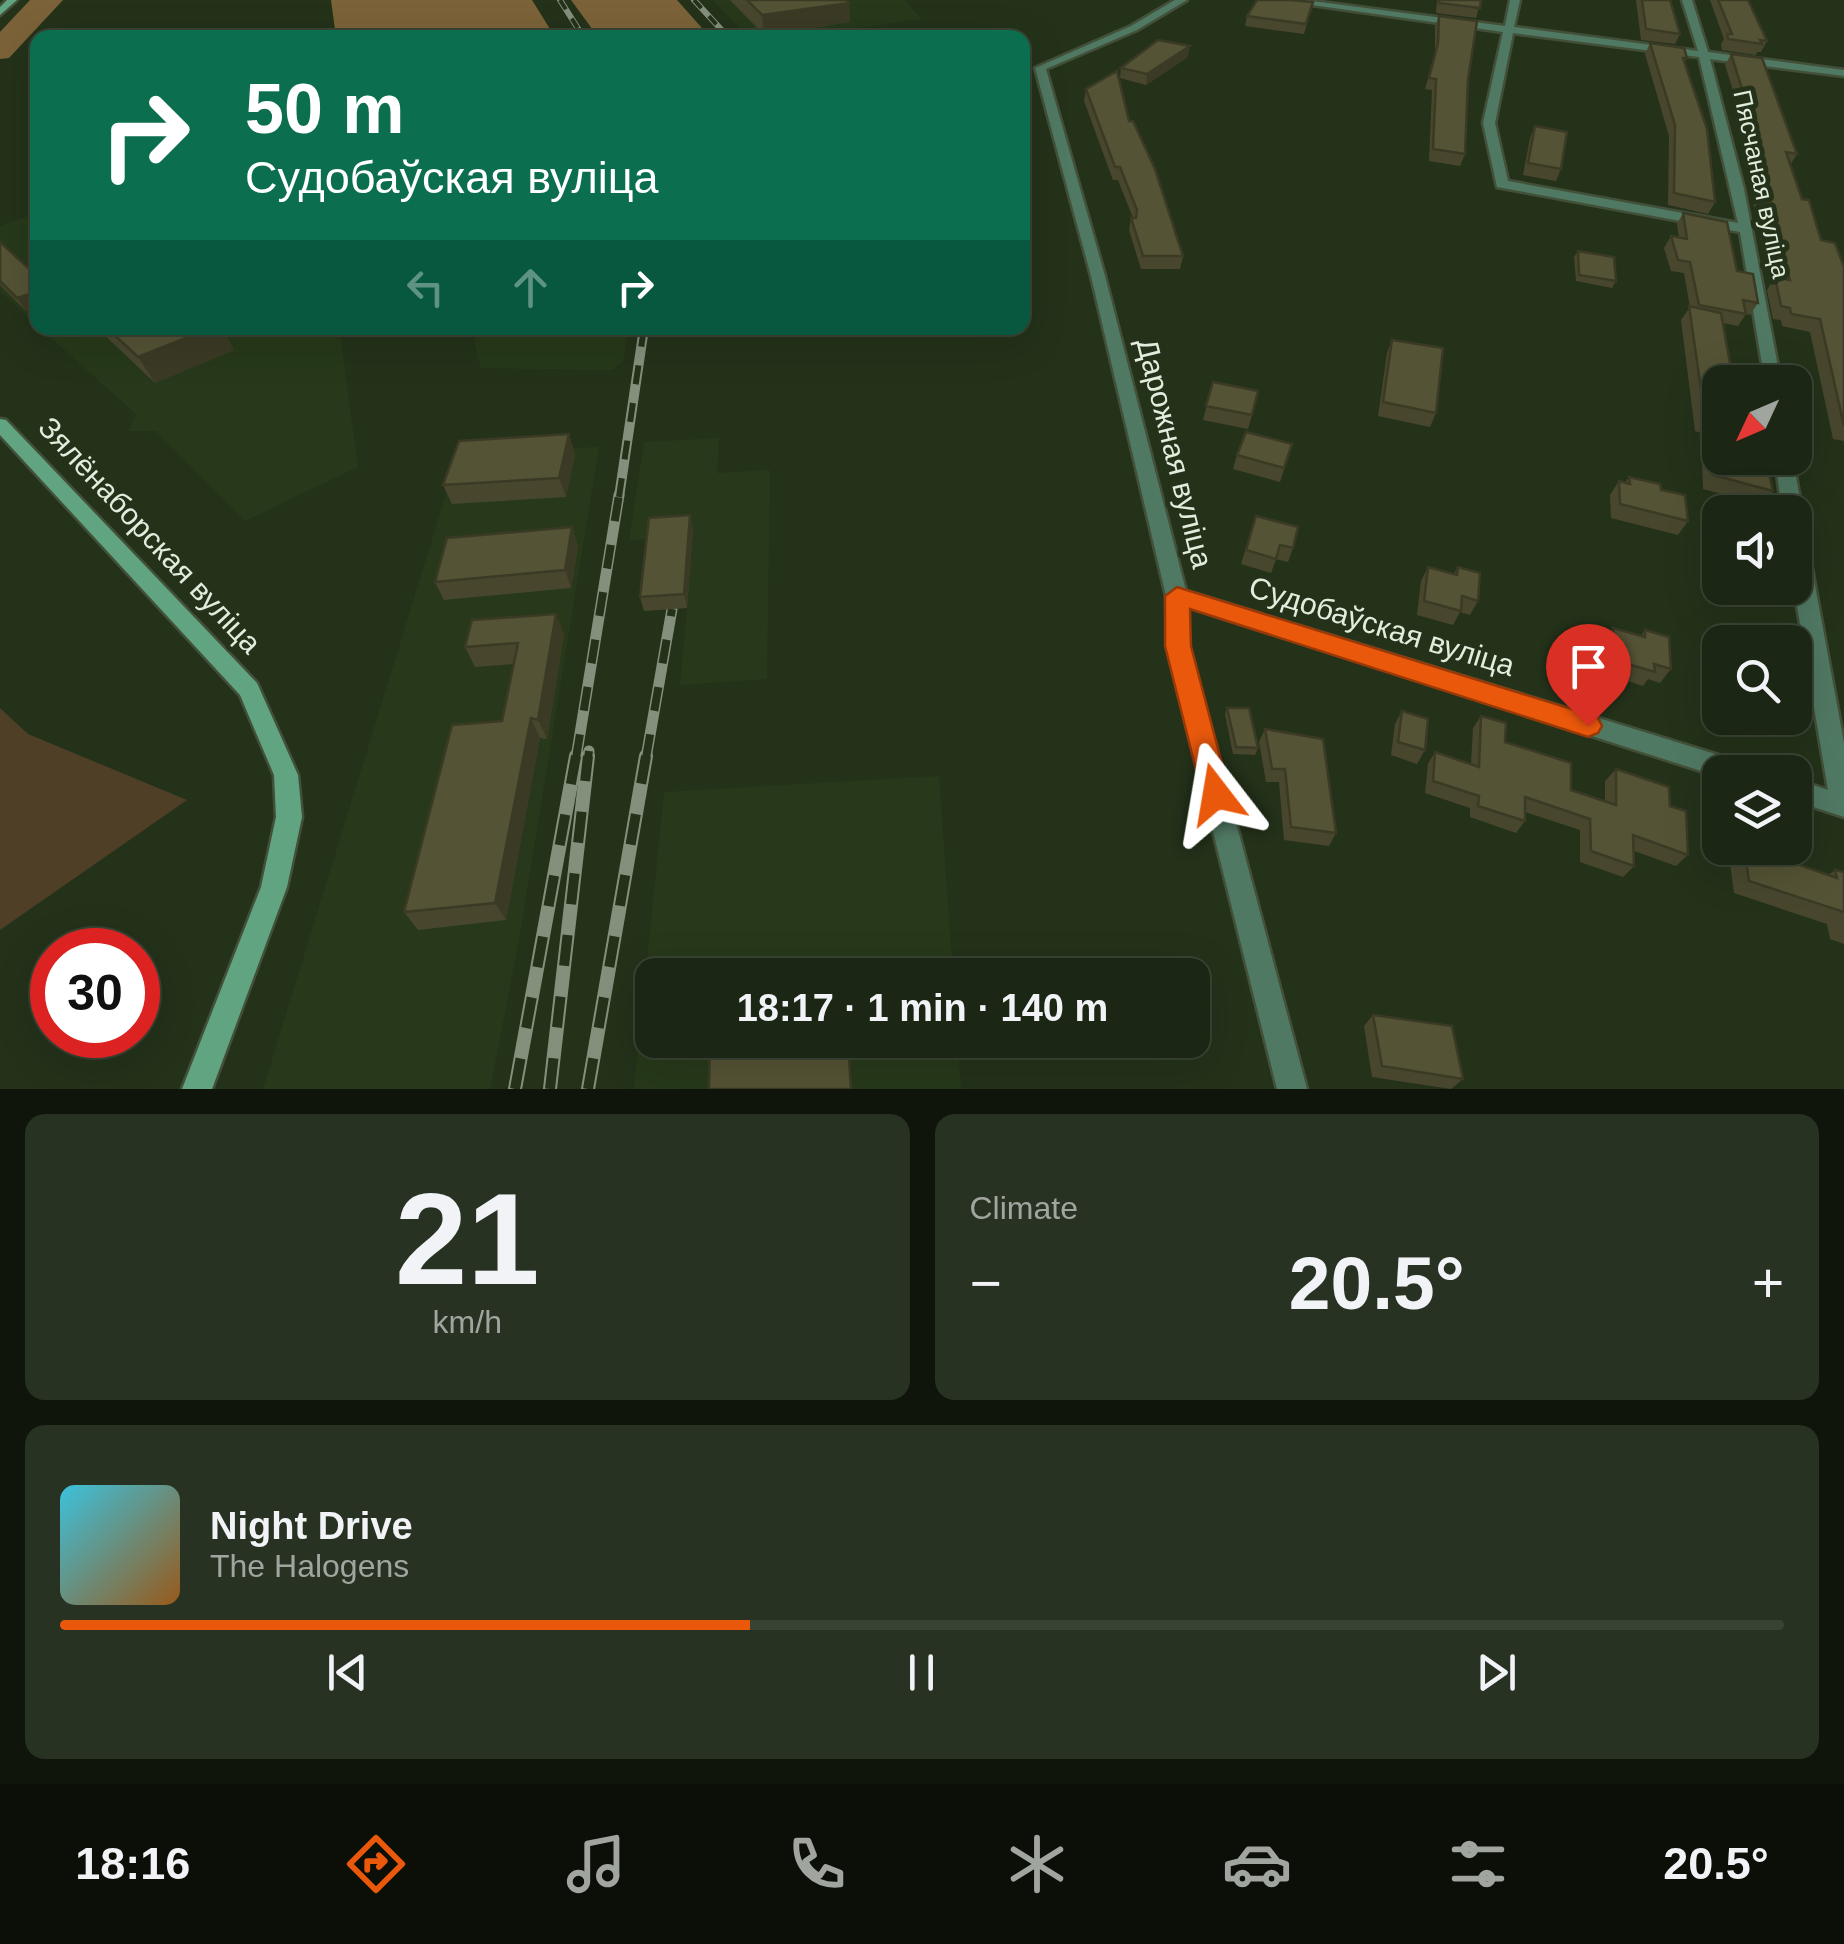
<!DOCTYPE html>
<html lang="en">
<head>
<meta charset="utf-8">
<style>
	:root { --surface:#1b2614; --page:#283222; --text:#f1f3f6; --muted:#a0a5a0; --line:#394334; --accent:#ea580c }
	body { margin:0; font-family:Helvetica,sans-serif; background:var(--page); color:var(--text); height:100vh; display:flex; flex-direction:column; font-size:38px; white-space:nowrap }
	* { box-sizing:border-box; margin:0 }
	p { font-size:32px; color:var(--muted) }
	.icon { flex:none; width:55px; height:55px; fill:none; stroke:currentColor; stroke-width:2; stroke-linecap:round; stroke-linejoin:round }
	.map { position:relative; height:1089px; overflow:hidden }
	.side { display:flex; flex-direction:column; gap:25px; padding:25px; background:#0f150b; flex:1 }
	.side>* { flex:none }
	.top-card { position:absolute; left:30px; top:30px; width:1000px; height:305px; border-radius:20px; box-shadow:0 10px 40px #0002,0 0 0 2px var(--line); background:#0b6e4f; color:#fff; overflow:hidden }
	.needle { width:65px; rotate:226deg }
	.buttons { position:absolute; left:1702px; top:365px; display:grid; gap:20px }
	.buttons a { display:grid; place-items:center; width:110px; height:110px; border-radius:20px; background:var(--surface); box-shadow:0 10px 40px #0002,0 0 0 2px var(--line); font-size:50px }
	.speed { position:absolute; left:30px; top:928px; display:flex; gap:20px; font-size:50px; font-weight:700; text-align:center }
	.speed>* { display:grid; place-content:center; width:130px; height:130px; border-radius:50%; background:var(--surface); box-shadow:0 10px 40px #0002,0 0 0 2px var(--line); line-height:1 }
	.speed .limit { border:15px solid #d22; background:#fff; color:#111 }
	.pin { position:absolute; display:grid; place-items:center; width:85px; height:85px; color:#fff; margin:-102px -42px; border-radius:50% 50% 50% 0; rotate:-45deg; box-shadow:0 0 10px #0007 }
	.pin .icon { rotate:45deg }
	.me { position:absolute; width:110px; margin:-55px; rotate:346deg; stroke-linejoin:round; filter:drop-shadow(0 0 8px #0008) }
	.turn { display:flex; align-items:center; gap:35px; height:210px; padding:0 50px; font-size:45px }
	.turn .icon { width:130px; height:130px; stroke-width:2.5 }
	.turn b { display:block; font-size:70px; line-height:85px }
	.lanes { display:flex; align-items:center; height:95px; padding:0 50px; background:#0003; justify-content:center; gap:50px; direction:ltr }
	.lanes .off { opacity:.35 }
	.big { font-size:75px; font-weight:700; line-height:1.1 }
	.side .card { flex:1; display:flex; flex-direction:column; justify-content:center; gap:15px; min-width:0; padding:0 35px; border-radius:20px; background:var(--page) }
	.side .dial { align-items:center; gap:0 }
	.dial b { font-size:130px; line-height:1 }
	.song { display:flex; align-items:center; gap:30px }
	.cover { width:120px; height:120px; border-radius:15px; background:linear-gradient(135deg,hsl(190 70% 55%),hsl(30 70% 35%)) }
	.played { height:10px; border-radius:5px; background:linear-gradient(90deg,var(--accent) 40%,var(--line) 40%) }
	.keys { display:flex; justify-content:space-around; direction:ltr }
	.heat { display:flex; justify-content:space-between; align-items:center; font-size:55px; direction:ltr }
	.side .tiles { flex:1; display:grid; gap:25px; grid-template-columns:1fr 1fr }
	.card:last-child { grid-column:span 2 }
	.trip { position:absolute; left:635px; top:958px; width:575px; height:100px; border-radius:20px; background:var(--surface); box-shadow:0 10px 40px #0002,0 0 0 2px var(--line); font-weight:700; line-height:100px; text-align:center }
	.tabs { display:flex; height:160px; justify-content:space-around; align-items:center; background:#0b0f08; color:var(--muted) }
	.tabs .icon { width:70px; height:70px }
	.tabs .selected { color:var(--accent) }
	.tabs b { font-size:45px; color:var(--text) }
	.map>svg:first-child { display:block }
</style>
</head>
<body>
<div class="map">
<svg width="1844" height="1089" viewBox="0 0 1844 1089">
	<rect width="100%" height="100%" fill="#24321a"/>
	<g fill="#27391a">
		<path d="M713,0H905L921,19L789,37H748Z"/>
		<path d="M37,213V326L0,291V226Z"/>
		<path d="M40,328H339L358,467L245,521L156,431H128L136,414Z"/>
		<path d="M471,328H629L623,361L612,370L481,368Z"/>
		<path d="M719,438L717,473L770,470L767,679L680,685L687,608L644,611L652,539L629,540L644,442Z"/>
		<path d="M599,447L519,940L490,1089H263L459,452Z"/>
		<path d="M939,776L953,975H652V1040H958L961,1089H634L664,792Z"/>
	</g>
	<path fill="#4e3f26" d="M0,708L28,734L187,800L0,930Z"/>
	<g fill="#7b6238">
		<path d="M30,0H63L9,58L0,59V32Z"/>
		<path d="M331,0H532L555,37H336Z"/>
		<path d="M571,0H677L710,37H598Z"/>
	</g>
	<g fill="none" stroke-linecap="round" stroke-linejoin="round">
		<defs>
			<g id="minor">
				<path d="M1175,0H1187L1137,30L1046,69L1105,276L1186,591L1738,761L1747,765L1750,772H1720V777L1188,607L1189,646L1307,1089H1277L1167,646L1166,596L1091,276L1035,68L1131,26Z"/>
				<path d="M1277,0H1304L1505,26L1510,0H1520L1514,27L1698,51L1682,0H1692L1708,52L1844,70V76L1710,59L1744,189L1781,382H1765L1740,232L1497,187L1483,123L1503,32ZM1513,33L1699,57L1738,223L1508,181L1495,123Z"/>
				<path d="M1775,458H1793L1802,512L1799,517L1795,518V512H1782Z"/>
				<path d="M1795,524L1805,531L1844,743V817L1795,801V779L1828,790L1794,588Z"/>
			</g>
			<g id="secondary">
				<path d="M7,0H17L0,15V7Z"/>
				<path d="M0,419L6,420L257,683L298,775L302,817L287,887L212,1089H182L261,887L276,817L274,775L240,695L0,435Z"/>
			</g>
		</defs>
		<use href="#minor" stroke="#435039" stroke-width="5"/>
		<use href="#secondary" stroke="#435039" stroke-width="5"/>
		<use href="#minor" fill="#507963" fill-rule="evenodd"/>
		<use href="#secondary" fill="#61a481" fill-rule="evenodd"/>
		<defs>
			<g id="rail-far3">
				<path d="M560,0L584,38"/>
				<path d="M694,0L729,38"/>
			</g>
			<path id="rail-far2" d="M619,497L644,328"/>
			<g id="rail-far1">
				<path d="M576,758L619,495"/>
				<path d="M588,758L589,751"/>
				<path d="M646,758L672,609"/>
			</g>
			<g id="rail">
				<path d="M515,1089L576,756"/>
				<path d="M550,1089L588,756"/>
				<path d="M588,1089L646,756"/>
			</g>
		</defs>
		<use href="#rail-far3" stroke="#84907c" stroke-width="6"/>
		<use href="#rail-far2" stroke="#84907c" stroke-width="10"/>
		<use href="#rail-far1" stroke="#84907c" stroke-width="11"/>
		<use href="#rail" stroke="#84907c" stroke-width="14"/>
		<use href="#rail-far3" stroke="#24321a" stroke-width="4" stroke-dasharray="11" stroke-linecap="butt"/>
		<use href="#rail-far2" stroke="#24321a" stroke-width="6" stroke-dasharray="19" stroke-linecap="butt"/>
		<use href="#rail-far1" stroke="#24321a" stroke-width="8" stroke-dasharray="24" stroke-linecap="butt"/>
		<use href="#rail" stroke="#24321a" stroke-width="10" stroke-dasharray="31" stroke-linecap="butt"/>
	</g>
	<g fill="#48472e">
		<path d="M730,0H846L849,3L850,22L764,35Z"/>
		<path d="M1437,0H1481L1476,18L1436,13Z"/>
		<path d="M1636,0H1670L1680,34L1675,44L1641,40Z"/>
		<path d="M1710,0H1748L1767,41L1761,52H1757L1756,55L1722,50L1721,44L1724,39Z"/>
		<path d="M1313,2L1304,34L1245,26L1247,16Z"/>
		<path d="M1439,16L1468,80L1465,154L1460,166L1429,161L1432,90L1425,89L1435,54V26Z"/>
		<path d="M1650,43L1687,58L1684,63L1715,202L1708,214L1668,205L1669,136L1645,54Z"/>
		<path d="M1731,54L1797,154L1790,165L1802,199L1821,240L1844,267V441L1833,439L1810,332L1782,326L1781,320L1773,319L1767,290L1775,277L1777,278L1766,242L1761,241L1741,142L1745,136L1744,125L1725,65Z"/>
		<path d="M1188,57L1146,85L1120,78L1121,68Z"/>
		<path d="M1086,89L1129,121L1183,256L1180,269H1141L1129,230L1131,218H1133L1118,180H1113L1084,101Z"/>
		<path d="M1535,126L1561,169L1556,181L1523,175L1530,138Z"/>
		<path d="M1683,213L1737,271L1758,303L1750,315L1746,314L1738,326L1723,323L1720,382L1773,491L1762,505L1703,489L1701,433L1695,431L1681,320L1690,307L1684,273L1671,271L1664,248L1671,236L1679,238L1677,224Z"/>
		<path d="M0,242L38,277V307L26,311L0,285Z"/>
		<path d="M1578,251L1616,281L1612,288L1576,281L1574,257Z"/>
		<path d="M97,328H222L234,350L155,383Z"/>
		<path d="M1392,340L1436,413L1430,427L1378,416L1387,353Z"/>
		<path d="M1213,382L1252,415L1248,429L1203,420Z"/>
		<path d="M1292,444L1280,482L1233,469L1237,455Z"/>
		<path d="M575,454L566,497L452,504L443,485Z"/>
		<path d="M1629,477L1688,521L1678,535L1611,518L1610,495L1619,481L1625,483Z"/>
		<path d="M1256,516L1293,548L1288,562L1276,559L1271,573L1241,564Z"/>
		<path d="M572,527L578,546L571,588L444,600L435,582Z"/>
		<path d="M693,529L687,608L644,611L640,597Z"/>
		<path d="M1428,567L1454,574L1458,567L1478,601L1470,615L1460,612L1453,625L1417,615L1421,581Z"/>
		<path d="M1739,588H1791L1781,599Z"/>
		<path d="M1613,628L1641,636L1645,630L1671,669L1660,683L1648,679L1643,686L1603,673L1602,642Z"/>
		<path d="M564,634L547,739L540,738L506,920L418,930L404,912L502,721L514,664L475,667L465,647Z"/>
		<path d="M1227,708L1258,748L1255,755L1233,754L1225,714Z"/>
		<path d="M1402,711L1425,750L1417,764L1391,755L1395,724Z"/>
		<path d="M1481,716L1505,742L1571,790L1605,802V781L1616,769L1670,806L1688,855L1676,866L1634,851V866L1623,877L1580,862V830L1525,812V821L1516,833L1470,817V808L1425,793L1428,764L1435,752L1471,764L1473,728Z"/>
		<path d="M1265,729L1336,833L1329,846L1284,840L1279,782H1266L1259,742Z"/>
		<path d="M1728,848H1783L1785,860L1828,875L1835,870L1844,872V944L1830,939L1827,924L1734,893Z"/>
		<path d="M1373,1015L1463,1079L1451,1089L1372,1077L1364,1026Z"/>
	</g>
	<g fill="#3b3a25">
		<path d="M849,3L850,22L764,35L762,15Z"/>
		<path d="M1190,46L1188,57L1146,85L1147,74Z"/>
		<path d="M38,291V307L26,311L17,298Z"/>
		<path d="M211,328H222L234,350L155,383L138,357Z"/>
		<path d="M569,434L575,454L566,497L559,478Z"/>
		<path d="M690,515L693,529L687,608L684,594Z"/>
		<path d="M572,527L578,546L571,588L565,570Z"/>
		<path d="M556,614L564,634L547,739L538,720Z"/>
		<path d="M531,718L540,738L506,920L495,903Z"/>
	</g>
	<g fill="#545335" stroke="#3b3a25" stroke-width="2.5">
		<path d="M747,0H846L849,3L762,15Z"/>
		<path d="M1257,0H1291L1313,2L1306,24L1247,16Z"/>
		<path d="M1439,0H1481L1480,8L1439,3Z"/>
		<path d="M1642,0H1670L1680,34L1646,29Z"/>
		<path d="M1718,0H1748L1767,41L1760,40L1762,44L1728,39L1727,34H1732Z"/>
		<path d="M1439,16L1477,21L1468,80L1465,154L1433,149L1436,79L1429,78L1438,43Z"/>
		<path d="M1158,40L1190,46L1147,74L1121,68Z"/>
		<path d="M1650,43L1684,48L1687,58H1683L1707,129L1715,202L1674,193L1675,125Z"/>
		<path d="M1731,54L1762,58L1797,154L1786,152L1802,199L1809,200L1821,240L1835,243L1844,267V426L1820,319L1791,314L1790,308L1781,306L1775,277L1790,280L1773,230L1769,229L1748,131L1752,132L1750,114Z"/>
		<path d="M1117,71L1129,121H1133L1155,169L1183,256H1143L1131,218H1136L1137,210L1120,167H1115L1086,89Z"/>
		<path d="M1535,126L1567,132L1561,169L1528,163Z"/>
		<path d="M1683,213L1727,222L1737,271L1753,274L1758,303L1743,300L1746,314L1699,305L1690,262L1678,260L1671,236L1687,239Z"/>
		<path d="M0,242L38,277V291L17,298L0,281Z"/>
		<path d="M1578,251L1614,257L1616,281L1579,275Z"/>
		<path d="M1689,306L1721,313L1731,369L1739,371L1741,382H1720V458H1766L1773,491L1713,475L1711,419L1705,417Z"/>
		<path d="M107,328H211L138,357Z"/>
		<path d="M1392,340L1443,348L1436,413L1383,402Z"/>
		<path d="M1213,382L1258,391L1252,415L1206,406Z"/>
		<path d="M1246,432L1292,444L1284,468L1237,455Z"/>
		<path d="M569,434L559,478L443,485L459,441Z"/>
		<path d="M1629,477L1660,484L1661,490L1685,495L1688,521L1620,504L1619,481L1630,484Z"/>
		<path d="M690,515L684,594L640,597L649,518Z"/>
		<path d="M1256,516L1298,527L1293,548L1280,545L1276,559L1246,550Z"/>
		<path d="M572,527L565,570L435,582L447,538Z"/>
		<path d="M1428,567L1457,575L1458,567L1480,573L1478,601L1462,596L1461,611L1424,601Z"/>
		<path d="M556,614L538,720L531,718L495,903L404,912L452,725L502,721L518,643L465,647L472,620Z"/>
		<path d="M1613,628L1645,637V630L1669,637L1671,669L1654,664L1655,672L1614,660Z"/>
		<path d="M1227,708H1249L1258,748L1236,747Z"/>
		<path d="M1402,711L1428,719L1425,750L1398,742Z"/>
		<path d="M1481,716L1506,723L1505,742L1571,763V790L1616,805V769L1669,787L1670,806L1686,811L1688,855L1633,835L1634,866L1591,851L1590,819L1525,797V821L1478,806L1479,796L1433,781L1435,752L1479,767Z"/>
		<path d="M1265,729L1323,739L1336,833L1291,827L1285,769H1272Z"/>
		<path d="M1744,848H1783L1785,860L1837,878L1835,870L1844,872V912L1749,881Z"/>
		<path d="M1373,1015L1452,1026L1463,1079L1382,1066Z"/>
		<path d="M710,1040H848L851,1089H709Z"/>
	</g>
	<path fill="#ea580c" stroke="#983908" stroke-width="2.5" d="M1177,587L1588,714L1598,718L1602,726L1598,733L1588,737L1190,609L1191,646L1230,794L1226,802L1216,806L1206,802L1202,794L1165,646V596Z"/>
	<g text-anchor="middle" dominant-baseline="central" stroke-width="10" stroke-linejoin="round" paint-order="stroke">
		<g font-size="25" fill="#e3ecdd" stroke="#24321a">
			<text transform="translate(1762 184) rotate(78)">Пясчаная вуліца</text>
		</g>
		<g font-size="30" fill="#e3ecdd" stroke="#24321a">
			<text transform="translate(1175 453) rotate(76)">Дарожная вуліца</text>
			<text transform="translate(150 535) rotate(47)">Зялёнаборская вуліца</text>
			<text transform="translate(1382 626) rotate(17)">Судобаўская вуліца</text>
		</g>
	</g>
</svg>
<div class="buttons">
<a><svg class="needle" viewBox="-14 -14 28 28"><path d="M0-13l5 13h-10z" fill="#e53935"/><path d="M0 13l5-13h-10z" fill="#a0a5a0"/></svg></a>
<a><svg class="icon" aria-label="sound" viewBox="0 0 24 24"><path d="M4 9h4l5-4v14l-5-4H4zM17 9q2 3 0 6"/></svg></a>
<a><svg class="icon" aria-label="search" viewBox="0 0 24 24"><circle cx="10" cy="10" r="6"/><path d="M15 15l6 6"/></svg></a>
<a><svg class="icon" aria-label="layers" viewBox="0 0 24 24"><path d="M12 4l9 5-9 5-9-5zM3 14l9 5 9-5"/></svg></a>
</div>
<div class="speed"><div class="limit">30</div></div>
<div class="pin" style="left:1588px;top:726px;background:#d93025"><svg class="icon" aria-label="arrive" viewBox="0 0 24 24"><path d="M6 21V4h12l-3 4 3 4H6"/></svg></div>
<svg class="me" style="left:1216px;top:794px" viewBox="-20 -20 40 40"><path d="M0-17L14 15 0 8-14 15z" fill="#ea580c" stroke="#fff" stroke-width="4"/></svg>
<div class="trip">18:17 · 1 min · 140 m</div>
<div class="top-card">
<div class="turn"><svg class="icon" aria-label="right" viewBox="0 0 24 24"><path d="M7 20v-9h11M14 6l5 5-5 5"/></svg><div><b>50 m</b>Судобаўская вуліца</div></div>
<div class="lanes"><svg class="icon off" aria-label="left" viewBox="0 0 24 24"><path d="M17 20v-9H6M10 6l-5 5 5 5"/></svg><svg class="icon off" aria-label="ahead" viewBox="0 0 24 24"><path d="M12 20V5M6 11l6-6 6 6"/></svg><svg class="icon" aria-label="right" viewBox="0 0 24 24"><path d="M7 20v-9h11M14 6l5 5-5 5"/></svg></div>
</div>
</div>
<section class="side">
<div class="tiles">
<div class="card dial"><b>21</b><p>km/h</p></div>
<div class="card"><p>Climate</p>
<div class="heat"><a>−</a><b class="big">20.5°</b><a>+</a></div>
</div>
<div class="card">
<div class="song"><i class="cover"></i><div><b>Night Drive</b><p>The Halogens</p></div></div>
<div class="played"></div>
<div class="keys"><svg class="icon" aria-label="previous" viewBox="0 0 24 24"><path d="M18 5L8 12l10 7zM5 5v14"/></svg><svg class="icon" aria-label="pause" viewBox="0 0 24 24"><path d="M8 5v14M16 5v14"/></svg><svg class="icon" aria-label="next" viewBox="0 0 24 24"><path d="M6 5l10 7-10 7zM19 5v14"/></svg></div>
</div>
</div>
</section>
<nav class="tabs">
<b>18:16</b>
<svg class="icon selected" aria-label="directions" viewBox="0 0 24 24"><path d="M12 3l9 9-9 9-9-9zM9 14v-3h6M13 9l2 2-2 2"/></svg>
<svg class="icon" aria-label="music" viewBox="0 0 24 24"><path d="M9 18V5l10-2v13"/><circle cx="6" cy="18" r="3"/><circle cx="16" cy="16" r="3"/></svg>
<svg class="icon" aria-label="phone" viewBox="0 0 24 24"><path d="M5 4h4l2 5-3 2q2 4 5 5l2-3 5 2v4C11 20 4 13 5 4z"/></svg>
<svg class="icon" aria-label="climate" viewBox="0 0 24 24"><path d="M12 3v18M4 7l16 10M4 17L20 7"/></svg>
<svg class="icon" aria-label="car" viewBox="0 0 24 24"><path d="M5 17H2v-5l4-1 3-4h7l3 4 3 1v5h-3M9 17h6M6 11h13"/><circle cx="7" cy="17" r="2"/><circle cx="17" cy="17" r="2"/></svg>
<svg class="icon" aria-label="filters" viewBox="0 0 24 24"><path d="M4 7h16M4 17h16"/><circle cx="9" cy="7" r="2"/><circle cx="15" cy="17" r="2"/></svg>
<b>20.5°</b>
</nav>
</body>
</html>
